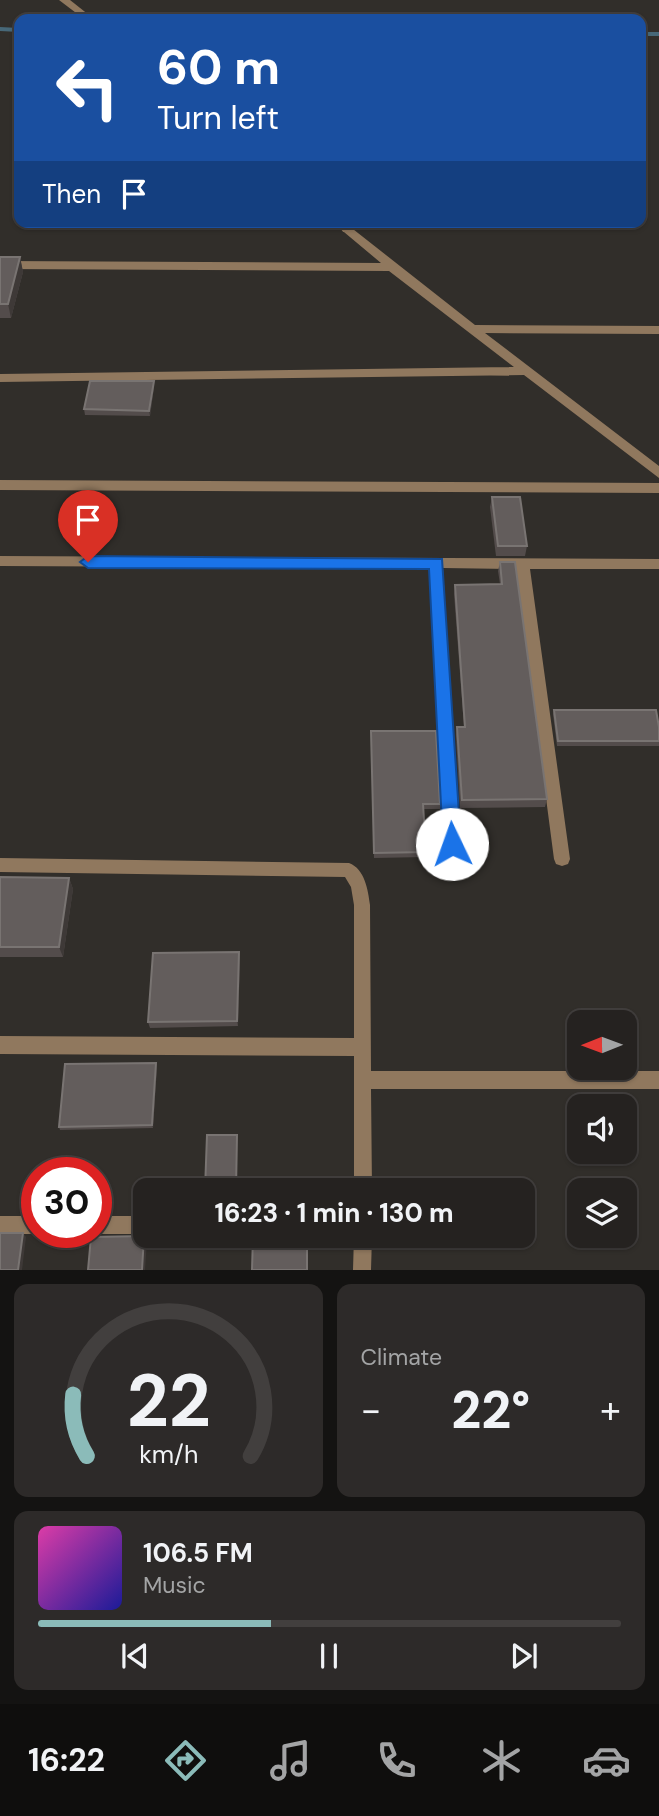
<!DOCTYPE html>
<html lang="en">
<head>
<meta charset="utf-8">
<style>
	:root { --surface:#252220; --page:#2d2a29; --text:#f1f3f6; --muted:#a3a4a5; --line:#423f3e; --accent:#8bbbb9 }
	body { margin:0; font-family:"DM Sans",sans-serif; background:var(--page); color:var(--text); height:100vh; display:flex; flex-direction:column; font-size:26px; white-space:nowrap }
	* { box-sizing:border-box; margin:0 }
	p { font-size:23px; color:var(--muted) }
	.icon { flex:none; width:38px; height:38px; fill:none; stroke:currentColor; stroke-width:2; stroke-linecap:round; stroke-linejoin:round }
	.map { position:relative; height:1270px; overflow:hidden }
	.sheet { display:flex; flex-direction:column; gap:14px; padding:14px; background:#141312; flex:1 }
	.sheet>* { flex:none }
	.top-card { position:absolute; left:14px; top:14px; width:632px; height:214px; border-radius:14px; box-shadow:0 2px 5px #0004,0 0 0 2px var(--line); background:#1a4fa0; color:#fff; overflow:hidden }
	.needle { width:46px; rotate:269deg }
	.controls { position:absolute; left:567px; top:1010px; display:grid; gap:14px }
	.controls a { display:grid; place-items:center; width:70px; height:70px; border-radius:14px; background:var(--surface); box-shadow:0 2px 5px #0004,0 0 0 2px var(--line); font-size:35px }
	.speed { position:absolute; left:21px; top:1157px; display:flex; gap:14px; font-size:35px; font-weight:700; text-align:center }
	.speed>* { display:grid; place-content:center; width:91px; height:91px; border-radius:50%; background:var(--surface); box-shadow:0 2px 5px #0004,0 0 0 2px var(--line); line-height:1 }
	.speed .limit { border:10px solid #d22; background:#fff; color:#111 }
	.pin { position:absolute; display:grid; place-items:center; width:60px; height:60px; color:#fff; margin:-72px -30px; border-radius:50% 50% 50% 0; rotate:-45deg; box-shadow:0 0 7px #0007 }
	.pin .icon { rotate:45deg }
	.me { position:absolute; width:77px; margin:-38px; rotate:357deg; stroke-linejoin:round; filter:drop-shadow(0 0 5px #0008) }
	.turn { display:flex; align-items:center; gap:24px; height:147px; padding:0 28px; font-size:32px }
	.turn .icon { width:91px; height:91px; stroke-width:2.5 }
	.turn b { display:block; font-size:49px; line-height:60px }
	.then { display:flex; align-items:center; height:66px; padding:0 28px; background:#0003; gap:14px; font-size:26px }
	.big { font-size:52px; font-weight:800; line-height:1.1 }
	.sheet .tile { flex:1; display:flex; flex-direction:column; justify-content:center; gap:10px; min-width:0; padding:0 24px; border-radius:14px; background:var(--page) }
	.sheet .dial { align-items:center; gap:0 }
	.dial svg { height:182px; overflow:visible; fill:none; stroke:var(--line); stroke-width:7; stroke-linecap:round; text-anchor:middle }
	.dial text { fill:var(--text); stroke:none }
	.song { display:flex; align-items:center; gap:21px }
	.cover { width:84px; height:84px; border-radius:10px; background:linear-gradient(135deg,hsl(320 70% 55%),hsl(240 70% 35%)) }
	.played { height:7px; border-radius:4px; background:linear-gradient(90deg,var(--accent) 40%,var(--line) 40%) }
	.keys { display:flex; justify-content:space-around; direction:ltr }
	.heat { display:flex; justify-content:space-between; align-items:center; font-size:38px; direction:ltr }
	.sheet .tiles { flex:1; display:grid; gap:14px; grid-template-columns:1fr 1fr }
	.tile:last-child { grid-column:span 2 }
	.trip { position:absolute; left:133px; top:1178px; width:402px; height:70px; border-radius:14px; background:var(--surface); box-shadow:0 2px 5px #0004,0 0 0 2px var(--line); font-weight:800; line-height:70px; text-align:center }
	.tab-bar { display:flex; height:112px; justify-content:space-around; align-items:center; background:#0f0e0d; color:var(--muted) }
	.tab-bar .icon { width:49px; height:49px }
	.tab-bar .selected { color:var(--accent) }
	.tab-bar b { font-size:32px; color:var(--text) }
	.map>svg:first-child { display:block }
</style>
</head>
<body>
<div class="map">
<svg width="659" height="1270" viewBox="0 0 659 1270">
	<rect width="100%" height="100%" fill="#312e2a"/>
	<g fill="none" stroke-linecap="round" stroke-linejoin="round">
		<g fill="#476878" fill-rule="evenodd">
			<path d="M0,27L19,28V32L0,31Z"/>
			<rect x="640" y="32" width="19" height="4"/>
		</g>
		<path fill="#90785e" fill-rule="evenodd" d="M348,222H359L351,232H343L342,230Z"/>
		<g fill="#90785e" fill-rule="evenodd">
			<path d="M59,0H70L94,19H84Z"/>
			<path d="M332,222H344L475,325L659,326V334L485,333L659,466V478L524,375L0,382V374L514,367L389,271L0,269V261L381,263Z"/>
			<path d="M0,480L659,483V493L0,490Z"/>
			<path d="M0,556L659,559V569H530L570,859L568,864L562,866L556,864L554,859L516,569L443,568L460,844L458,849L452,851L446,849L444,844L430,568L0,566Z"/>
			<path d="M0,858L349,863C365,869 368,890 370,905L371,1071H659V1089H371L372,1190H354V1056L0,1054V1036L354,1038V905L351,887L345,877L0,872Z"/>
			<path d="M0,1216H37V1232H43L37,1234H0Z"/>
			<path d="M96,1216H145V1234H96L90,1232H96Z"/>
			<path d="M354,1236H372L371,1270H353Z"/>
		</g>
	</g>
	<g fill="#534c4b">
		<path d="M0,257H20L23,272L11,318H0Z"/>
		<path d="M154,387L150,416L85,415L84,409Z"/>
		<path d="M492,497L527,546L525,556H496L490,507Z"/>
		<path d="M500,562L547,799L545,807L460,808L456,735L457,727H464L454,594L455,585L500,584L498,571Z"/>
		<path d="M554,710L659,727V746H557L553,714Z"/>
		<path d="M371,731L440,804V809H423L426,857L374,858Z"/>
		<path d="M0,877L69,878L73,889L63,957H0Z"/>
		<path d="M240,958L238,1026L150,1028L148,1022Z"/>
		<path d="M156,1063L157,1066L153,1128L60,1130L59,1127Z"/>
	</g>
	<g fill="#3e3937">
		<path d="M20,257L23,272L11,318L8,304Z"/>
		<path d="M154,381V387L150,416L149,411Z"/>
		<path d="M69,878L73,889L63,957L59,947Z"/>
		<path d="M239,952L240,958L238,1026L237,1021Z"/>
		<path d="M156,1063L157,1066L153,1128L152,1125Z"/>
		<path d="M23,1233L26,1237L22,1270H18Z"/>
		<path d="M144,1236L147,1241L145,1270H142Z"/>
	</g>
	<g fill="#635d5c" stroke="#797472" stroke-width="2">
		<path d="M0,257H20L8,304H0Z"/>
		<path d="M90,381H154L149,411L84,409Z"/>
		<path d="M492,497H520L527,546H498Z"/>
		<path d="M500,562H515L547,799L462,800L457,727H465L455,585L502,584Z"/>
		<path d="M554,710H656L659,727V741H558Z"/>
		<path d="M371,731H436L440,804H423L426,852L374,853Z"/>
		<path d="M0,877L69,878L59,947H0Z"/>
		<path d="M239,952L237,1021L148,1022L153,953Z"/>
		<path d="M156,1063L152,1125L59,1127L65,1064Z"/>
		<path d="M207,1135H237L236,1190H205Z"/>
		<path d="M0,1233H23L18,1270H0Z"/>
		<path d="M144,1236L142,1270H88L91,1237Z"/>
		<path d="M253,1236H307V1270H252Z"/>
	</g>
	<path fill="#1a73e8" stroke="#114b97" stroke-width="2" d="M88,556L442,559L461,844L458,849L452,852L446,849L443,844L429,569L88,568L80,562Z"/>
</svg>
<div class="controls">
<a><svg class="needle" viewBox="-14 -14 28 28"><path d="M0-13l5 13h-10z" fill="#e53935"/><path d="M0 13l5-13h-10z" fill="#a3a4a5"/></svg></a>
<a><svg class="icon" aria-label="sound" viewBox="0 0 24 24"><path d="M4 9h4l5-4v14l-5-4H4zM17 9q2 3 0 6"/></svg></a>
<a><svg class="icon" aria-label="layers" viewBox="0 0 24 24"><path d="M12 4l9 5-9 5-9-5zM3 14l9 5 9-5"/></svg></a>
</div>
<div class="speed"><div class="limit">30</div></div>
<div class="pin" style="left:88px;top:562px;background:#d93025"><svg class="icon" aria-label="arrive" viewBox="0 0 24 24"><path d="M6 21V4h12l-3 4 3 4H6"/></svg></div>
<svg class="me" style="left:452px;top:844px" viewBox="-20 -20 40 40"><circle r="19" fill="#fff"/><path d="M0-13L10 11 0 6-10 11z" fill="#1a73e8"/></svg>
<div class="trip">16:23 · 1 min · 130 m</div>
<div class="top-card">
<div class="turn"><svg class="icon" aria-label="left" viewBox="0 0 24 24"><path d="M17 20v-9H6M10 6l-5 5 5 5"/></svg><div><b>60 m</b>Turn left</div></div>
<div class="then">Then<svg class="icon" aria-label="arrive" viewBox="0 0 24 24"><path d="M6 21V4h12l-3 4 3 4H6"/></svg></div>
</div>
</div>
<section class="sheet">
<div class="tiles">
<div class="tile dial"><svg viewBox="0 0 100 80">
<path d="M14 69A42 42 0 1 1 86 69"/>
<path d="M14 69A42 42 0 0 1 8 42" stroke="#8bbbb9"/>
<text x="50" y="56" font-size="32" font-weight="700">22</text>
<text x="50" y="72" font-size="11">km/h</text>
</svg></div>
<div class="tile"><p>Climate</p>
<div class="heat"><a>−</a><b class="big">22°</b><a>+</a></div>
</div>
<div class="tile">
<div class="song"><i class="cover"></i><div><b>106.5 FM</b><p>Music</p></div></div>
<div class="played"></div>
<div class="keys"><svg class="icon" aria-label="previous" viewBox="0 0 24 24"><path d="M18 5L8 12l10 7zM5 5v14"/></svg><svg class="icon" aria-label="pause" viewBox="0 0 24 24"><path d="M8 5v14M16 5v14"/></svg><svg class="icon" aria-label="next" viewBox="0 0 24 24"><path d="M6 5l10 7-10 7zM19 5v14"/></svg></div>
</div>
</div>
</section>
<nav class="tab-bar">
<b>16:22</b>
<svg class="icon selected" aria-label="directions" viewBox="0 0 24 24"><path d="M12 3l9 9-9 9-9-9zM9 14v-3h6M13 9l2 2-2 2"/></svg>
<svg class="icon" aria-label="music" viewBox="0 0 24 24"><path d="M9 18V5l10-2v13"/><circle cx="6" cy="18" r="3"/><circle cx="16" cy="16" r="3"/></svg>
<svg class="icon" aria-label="phone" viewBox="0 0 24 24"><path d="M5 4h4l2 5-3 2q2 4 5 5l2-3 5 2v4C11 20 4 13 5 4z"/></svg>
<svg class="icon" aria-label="climate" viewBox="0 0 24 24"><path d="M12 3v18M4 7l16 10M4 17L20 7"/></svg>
<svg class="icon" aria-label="car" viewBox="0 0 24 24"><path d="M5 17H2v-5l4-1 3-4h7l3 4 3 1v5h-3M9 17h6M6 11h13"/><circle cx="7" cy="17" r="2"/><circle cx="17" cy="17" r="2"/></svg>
</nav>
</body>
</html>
